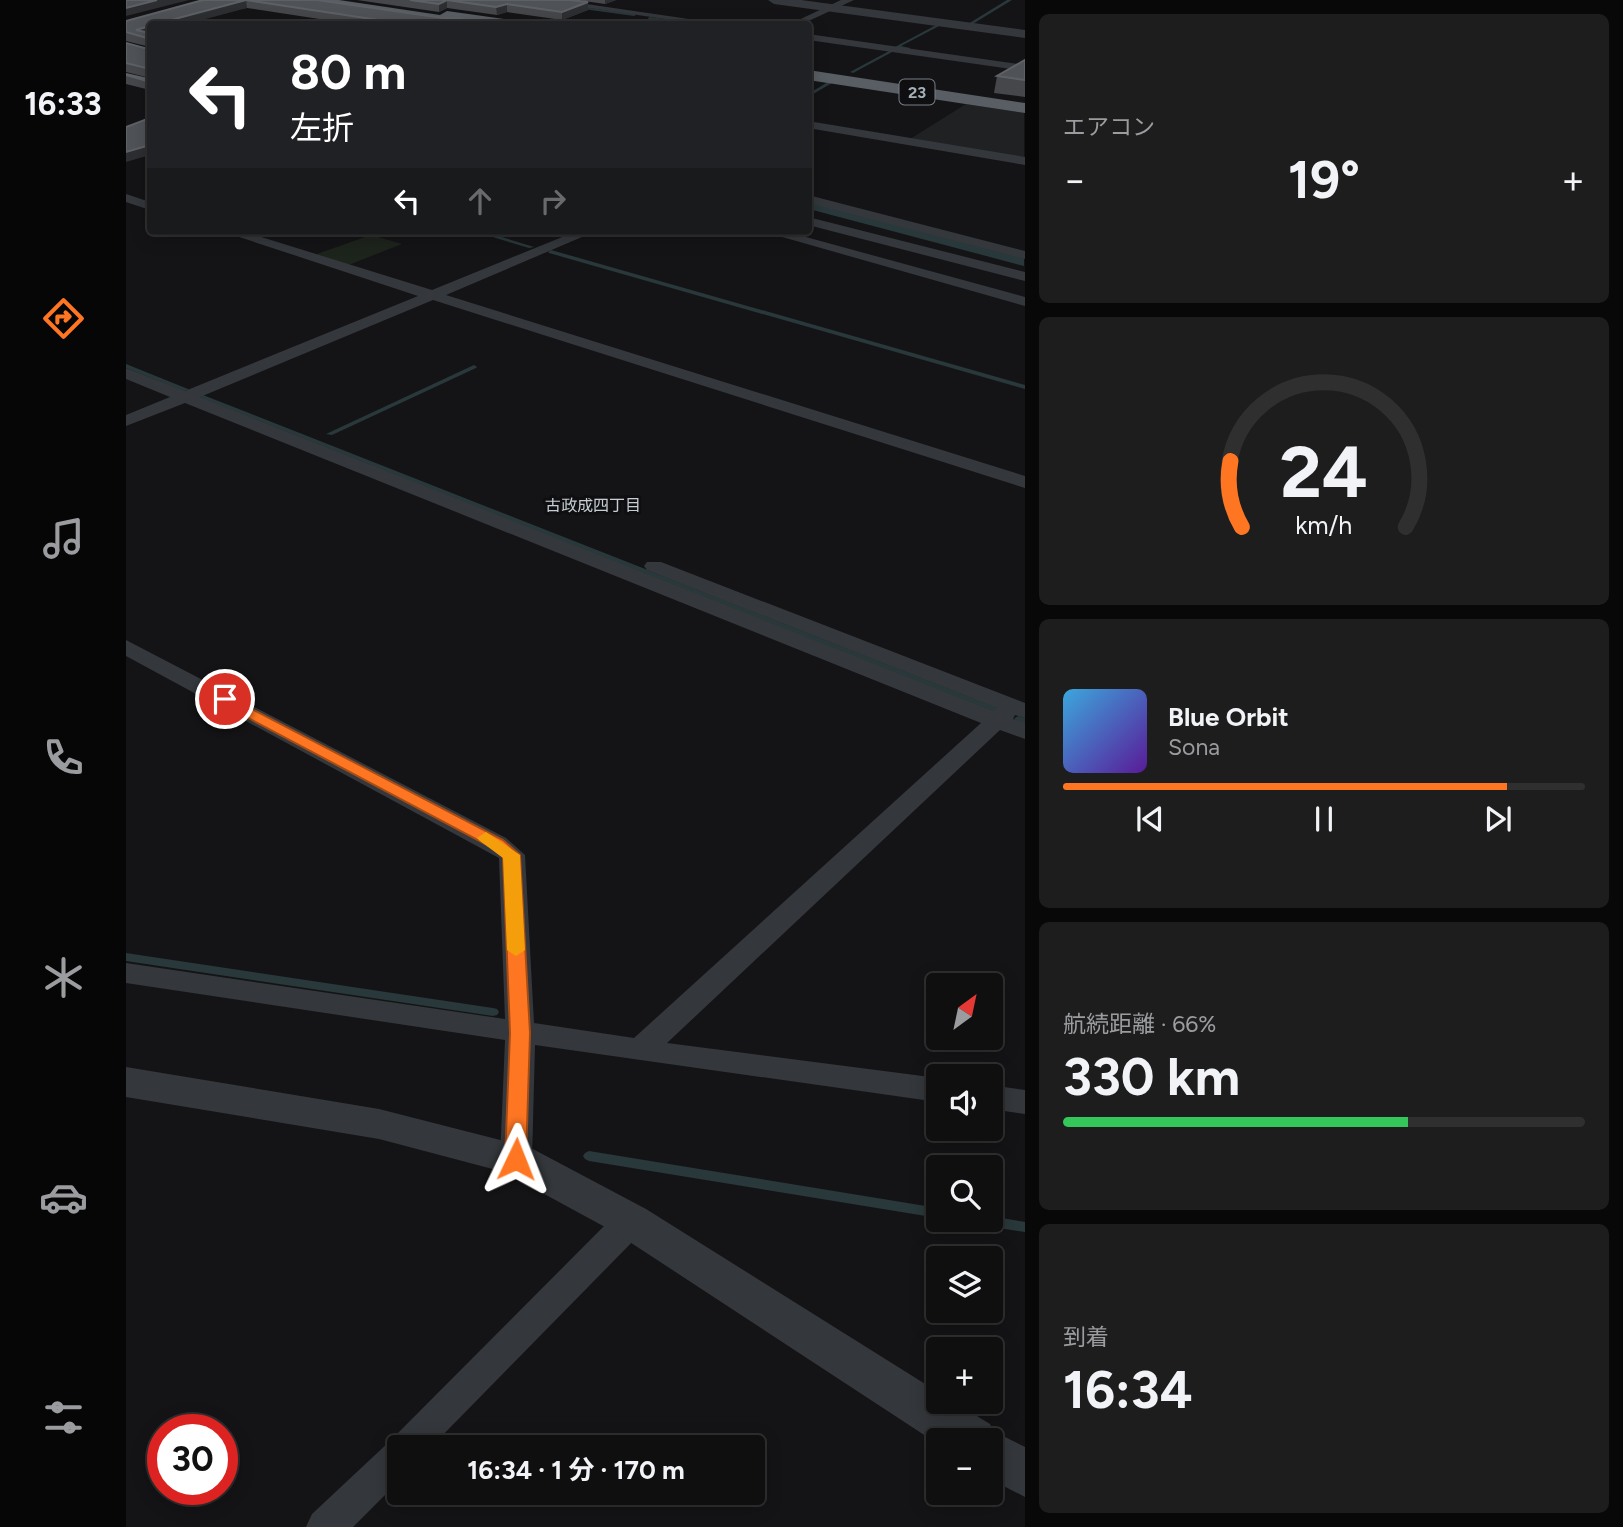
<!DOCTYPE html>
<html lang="ja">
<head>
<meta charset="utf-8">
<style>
	:root { --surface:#0f0f10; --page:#1d1d1e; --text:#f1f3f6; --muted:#9b9c9f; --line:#2f2f30; --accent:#ff7622 }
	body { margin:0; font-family:Figtree,"Noto Sans JP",sans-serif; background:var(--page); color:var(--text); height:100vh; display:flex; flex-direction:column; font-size:26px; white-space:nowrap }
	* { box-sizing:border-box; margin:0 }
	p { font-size:23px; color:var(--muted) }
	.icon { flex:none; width:38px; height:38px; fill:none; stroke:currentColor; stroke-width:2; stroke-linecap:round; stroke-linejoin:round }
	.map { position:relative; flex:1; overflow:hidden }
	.sheet { display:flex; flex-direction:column; gap:14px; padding:14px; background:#080809; width:598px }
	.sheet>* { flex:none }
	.guide { position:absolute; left:21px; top:21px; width:665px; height:214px; border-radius:7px; box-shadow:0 4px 18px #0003,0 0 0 2px var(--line); background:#202124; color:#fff; overflow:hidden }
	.needle { width:46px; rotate:33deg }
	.buttons { position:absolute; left:800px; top:973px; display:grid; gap:14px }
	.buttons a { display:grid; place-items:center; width:77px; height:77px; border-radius:7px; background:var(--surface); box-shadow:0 4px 18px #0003,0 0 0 2px var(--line); font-size:35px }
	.speed { position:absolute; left:21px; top:1414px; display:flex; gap:14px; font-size:35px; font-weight:700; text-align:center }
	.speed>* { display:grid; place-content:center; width:91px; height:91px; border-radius:50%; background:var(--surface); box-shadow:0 4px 18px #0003,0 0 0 2px var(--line); line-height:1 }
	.speed .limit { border:10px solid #d22; background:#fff; color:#111 }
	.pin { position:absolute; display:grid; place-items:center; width:60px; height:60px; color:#fff; margin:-30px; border:4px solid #fff; border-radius:50%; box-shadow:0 2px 7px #0007 }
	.me { position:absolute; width:77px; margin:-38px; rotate:2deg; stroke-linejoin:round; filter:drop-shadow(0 0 5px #0008) }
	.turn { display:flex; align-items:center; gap:24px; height:147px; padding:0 28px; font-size:32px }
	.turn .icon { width:91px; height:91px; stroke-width:2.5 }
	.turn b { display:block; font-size:49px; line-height:60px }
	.lanes { display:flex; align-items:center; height:66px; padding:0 28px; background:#0003; justify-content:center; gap:35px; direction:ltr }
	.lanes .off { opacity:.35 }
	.big { font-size:52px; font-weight:700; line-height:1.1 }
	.sheet .widget { flex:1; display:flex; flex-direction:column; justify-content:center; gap:10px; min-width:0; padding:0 24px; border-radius:10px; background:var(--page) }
	.sheet .dial { align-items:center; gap:0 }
	.dial svg { height:182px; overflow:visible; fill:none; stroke:var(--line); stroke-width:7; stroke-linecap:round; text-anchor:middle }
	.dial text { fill:var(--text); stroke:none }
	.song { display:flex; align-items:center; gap:21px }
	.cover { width:84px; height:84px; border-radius:10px; background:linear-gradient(135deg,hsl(200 70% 55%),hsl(270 70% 35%)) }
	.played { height:7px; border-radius:4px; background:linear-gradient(90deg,var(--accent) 85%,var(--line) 85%) }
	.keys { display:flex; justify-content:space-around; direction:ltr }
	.heat { display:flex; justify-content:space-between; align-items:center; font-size:38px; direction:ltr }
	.charge { height:10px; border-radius:5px; background:linear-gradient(90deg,#34c759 66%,var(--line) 0) }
	.trip { position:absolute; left:261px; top:1435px; width:378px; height:70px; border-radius:7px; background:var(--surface); box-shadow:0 4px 18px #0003,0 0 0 2px var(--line); font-weight:700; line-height:70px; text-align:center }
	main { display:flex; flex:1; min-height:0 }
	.dock { display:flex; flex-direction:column; width:126px; justify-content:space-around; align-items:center; background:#060606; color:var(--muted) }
	.dock .icon { width:49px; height:49px }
	.dock .active { color:var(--accent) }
	.dock b { font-size:32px; color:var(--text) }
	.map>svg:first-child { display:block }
</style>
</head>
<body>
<main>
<nav class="dock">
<b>16:33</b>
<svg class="icon active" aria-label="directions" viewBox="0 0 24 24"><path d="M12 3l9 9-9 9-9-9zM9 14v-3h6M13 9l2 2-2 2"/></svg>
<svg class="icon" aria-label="music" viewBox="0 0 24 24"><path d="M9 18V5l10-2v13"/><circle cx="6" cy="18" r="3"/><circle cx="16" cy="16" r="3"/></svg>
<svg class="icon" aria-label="phone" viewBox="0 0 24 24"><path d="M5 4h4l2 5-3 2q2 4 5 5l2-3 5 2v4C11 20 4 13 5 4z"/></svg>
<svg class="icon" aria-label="climate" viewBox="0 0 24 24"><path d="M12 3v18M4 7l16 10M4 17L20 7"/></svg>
<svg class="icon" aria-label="car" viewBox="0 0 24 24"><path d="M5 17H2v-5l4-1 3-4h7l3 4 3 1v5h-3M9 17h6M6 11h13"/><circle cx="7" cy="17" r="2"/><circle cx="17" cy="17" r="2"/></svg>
<svg class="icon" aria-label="filters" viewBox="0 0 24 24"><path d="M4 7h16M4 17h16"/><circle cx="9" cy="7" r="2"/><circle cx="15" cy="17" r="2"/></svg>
</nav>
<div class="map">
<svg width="899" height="1527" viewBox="0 0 899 1527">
	<rect width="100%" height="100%" fill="#141416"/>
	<path fill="#202123" d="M840,104L898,113V159L784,139Z"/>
	<path fill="#1d241c" d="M245,235L276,244L220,266L188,255Z"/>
	<path fill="#29383a" d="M682,202L898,258V266L683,209Z"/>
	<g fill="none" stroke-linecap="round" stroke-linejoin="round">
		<g fill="#29383a" fill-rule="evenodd">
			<path d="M881,0H886L845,25L842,24Z"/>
			<path d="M449,6L508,14L510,15L508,16L450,8Z"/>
			<path d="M523,17L574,23L576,24H568L522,19Z"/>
			<path d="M812,24L815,25L775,46L784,48V50L769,47Z"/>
			<path d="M765,50L768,51L727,73L724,72Z"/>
			<path d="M702,82L706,83L682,97V94Z"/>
			<path d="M347,231H356L408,247L403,248Z"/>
			<path d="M425,250L899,385V389L423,253L422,252Z"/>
			<path d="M0,364L62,389L63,390L58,391L0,368Z"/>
			<path d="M348,365L351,367L350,368L206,435L200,434Z"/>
			<path d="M73,395H77L872,708L874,710L872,712H866L73,397Z"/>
			<path d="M893,716L899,718V724L890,721L888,719L890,717Z"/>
			<path d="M0,953L367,1008L371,1009L373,1012L371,1015L367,1016L0,961Z"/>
			<path d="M463,1151L812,1208V1218L463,1161L459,1159L457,1156L459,1153Z"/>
			<path d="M864,1216L899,1222V1232L853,1225L848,1224L846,1220H864Z"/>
		</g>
		<g fill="#34373b" fill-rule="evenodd">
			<path d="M407,0H433L597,24H574Z"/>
			<path d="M715,0H728L676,24H664Z"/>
			<path d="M682,34L899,65V71L682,40Z"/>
			<path d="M682,121L899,157V165L682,128Z"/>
			<path d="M0,194L24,202V210L0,202Z"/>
			<path d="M682,195L899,251V259L682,203Z"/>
			<path d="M682,217L899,272V281L682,225Z"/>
			<path d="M95,231H116L306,290L451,231H470L320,295L899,476V488L307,300L74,397L867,711L871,708L521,570L518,566L521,562H535L899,703V718L889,715L887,719L899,723V739L874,730L541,1043L812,1078V1102L409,1045L406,1159L401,1168L390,1172L379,1168L374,1159L379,1040L0,983V963L379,1019L373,858L0,656V640L380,838L399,855L408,1023L508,1038L855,723L59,403L0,426V415L44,397L0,379V368L59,391L292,296Z"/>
			<path d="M635,231H658L899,297V306Z"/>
			<path d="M864,1085L899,1090V1114L864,1109Z"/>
			<path d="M505,1207L517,1211L522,1221L517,1231L305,1447H273V1481L227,1527H180L186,1514L264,1441L493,1211Z"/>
		</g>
		<g fill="#34373b" fill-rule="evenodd">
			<path d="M642,0H675L899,30V38L648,4Z"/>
			<path d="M0,1067L253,1109L405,1148L520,1209L812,1392V1402H828L864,1424L867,1431L899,1447V1497L864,1479V1440H812V1444L490,1233L378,1172L253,1139L0,1097Z"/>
		</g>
		<g fill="#585e63" fill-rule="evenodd">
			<path d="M176,0H213L314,15L321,11L378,19L386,24H318L183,4Z"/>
			<path d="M682,70L899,103V113L682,80Z"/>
		</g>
	</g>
	<g fill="#45474b">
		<path d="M77,0H191L317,18H337V24H226L121,8L24,24V47L0,41V21Z"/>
		<path d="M231,0H444L462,2V10L436,20L381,12L371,15L321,8L313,12Z"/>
		<path d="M451,0H490L479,4Z"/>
		<path d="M0,43L22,49L24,47V90L0,84V74L22,79L24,78L0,72Z"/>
		<path d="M899,60V97L868,93L871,76Z"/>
	</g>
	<g fill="#2d2e31">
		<path d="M31,0H63L0,16V8Z"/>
		<path d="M120,0L121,8L61,24H30Z"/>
		<path d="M321,0V8L313,12V4Z"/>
		<path d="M479,0H490L479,4Z"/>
		<path d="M462,2V10L436,20V12Z"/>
		<path d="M381,4V12L371,15L370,7Z"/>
		<path d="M337,18V24H319Z"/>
		<path d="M24,26V35L10,30Z"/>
		<path d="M24,145V155L0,162V152Z"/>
	</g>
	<g fill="#4f5257" stroke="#5d6166" stroke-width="2">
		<path d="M0,0H31L0,8Z"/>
		<path d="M77,0H120L30,24H24V26L10,30L24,33V39L0,32V21Z"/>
		<path d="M120,0H191L317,18H337L319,24H279Z"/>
		<path d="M284,0H444L462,2L436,12L381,4L370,7L321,0L313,4Z"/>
		<path d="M0,43L22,49L24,47V69L0,63Z"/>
		<path d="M899,60V80L871,76Z"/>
		<path d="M0,74L22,79L24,78V82L0,75Z"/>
		<path d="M24,118V145L0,152V127Z"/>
	</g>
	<path fill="#ff7622" stroke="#a64d16" stroke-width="2" d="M99,695L377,840L394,855L404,1033L400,1159L397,1165H382L379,1159L384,1033L377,857L365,847L94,703V696Z"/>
	<path fill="#f59e0b" d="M360,832L394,855L399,950L390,956L381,950L377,858L354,841L351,838Z"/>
	<g text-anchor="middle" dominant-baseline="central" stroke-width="6" stroke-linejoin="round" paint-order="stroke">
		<rect fill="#0f0f11" stroke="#777f85" stroke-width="2" x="773.5" y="79.5" width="35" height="25" rx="5"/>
		<g font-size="16" font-weight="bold" fill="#a4afb7">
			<text x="791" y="92">23</text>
		</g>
		<g font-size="16" fill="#c6cdd3" stroke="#0f0f11">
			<text x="467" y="505">古政成四丁目</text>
		</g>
	</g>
</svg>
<div class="buttons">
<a><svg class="needle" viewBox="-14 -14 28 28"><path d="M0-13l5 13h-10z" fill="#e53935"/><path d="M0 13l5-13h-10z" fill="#9b9c9f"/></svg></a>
<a><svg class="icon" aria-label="sound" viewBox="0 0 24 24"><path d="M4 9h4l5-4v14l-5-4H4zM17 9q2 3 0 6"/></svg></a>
<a><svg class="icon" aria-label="search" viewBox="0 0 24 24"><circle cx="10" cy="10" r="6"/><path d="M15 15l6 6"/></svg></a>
<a><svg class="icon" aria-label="layers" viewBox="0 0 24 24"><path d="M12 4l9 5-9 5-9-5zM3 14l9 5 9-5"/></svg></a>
<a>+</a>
<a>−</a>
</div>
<div class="speed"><div class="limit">30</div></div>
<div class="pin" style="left:99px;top:699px;background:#d93025"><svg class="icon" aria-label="arrive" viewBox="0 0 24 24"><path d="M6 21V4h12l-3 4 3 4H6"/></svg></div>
<svg class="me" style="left:390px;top:1159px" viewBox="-20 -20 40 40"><path d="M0-17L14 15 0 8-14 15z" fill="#ff7622" stroke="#fff" stroke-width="4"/></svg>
<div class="trip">16:34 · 1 分 · 170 m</div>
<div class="guide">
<div class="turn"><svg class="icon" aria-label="left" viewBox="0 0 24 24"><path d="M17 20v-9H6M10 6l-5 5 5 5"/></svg><div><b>80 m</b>左折</div></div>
<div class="lanes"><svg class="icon" aria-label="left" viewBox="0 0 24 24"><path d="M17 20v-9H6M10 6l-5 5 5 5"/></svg><svg class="icon off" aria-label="ahead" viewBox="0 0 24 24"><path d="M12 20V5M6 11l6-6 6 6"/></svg><svg class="icon off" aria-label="right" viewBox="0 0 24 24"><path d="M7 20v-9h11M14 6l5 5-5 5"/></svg></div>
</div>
</div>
<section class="sheet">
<div class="widget"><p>エアコン</p>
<div class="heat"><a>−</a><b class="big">19°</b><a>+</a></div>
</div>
<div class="widget dial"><svg viewBox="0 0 100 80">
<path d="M14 69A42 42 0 1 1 86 69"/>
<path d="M14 69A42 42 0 0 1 9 40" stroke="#ff7622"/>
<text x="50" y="56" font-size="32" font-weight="700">24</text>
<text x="50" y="72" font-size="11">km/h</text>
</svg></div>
<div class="widget">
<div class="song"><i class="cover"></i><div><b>Blue Orbit</b><p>Sona</p></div></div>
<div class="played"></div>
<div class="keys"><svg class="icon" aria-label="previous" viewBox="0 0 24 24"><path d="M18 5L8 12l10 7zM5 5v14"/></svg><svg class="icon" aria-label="pause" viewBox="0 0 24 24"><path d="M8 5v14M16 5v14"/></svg><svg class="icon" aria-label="next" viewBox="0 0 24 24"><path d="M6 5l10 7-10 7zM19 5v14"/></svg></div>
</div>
<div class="widget"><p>航続距離 · 66%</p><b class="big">330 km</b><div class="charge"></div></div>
<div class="widget"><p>到着</p><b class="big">16:34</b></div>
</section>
</main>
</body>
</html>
